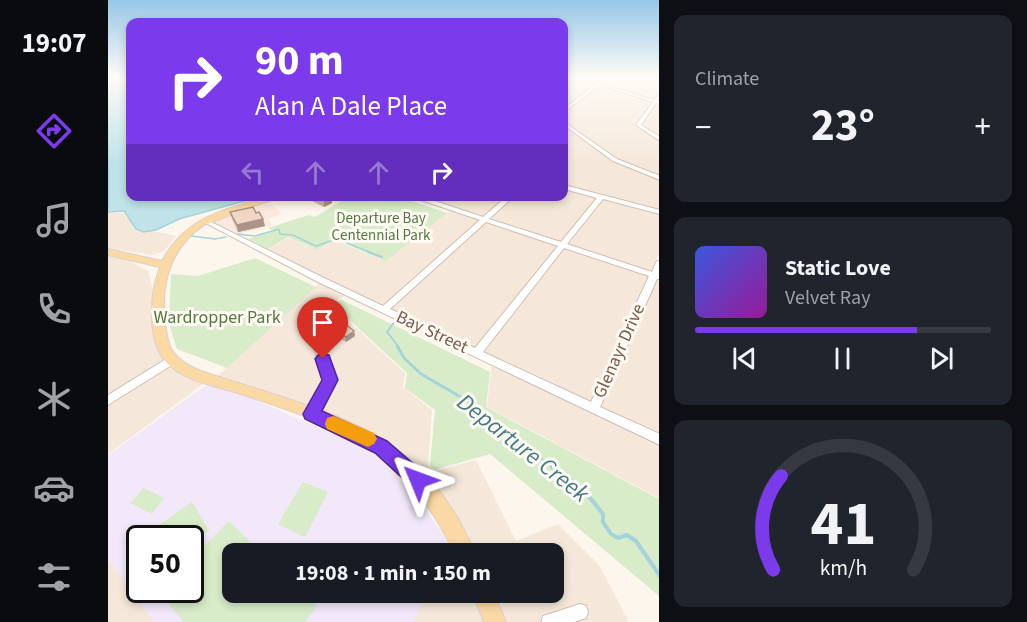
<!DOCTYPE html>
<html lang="en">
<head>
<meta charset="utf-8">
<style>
	:root { --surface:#171b24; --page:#20242c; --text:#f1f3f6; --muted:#9ea1a6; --line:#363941; --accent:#7c3aed }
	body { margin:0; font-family:"Source Sans 3",sans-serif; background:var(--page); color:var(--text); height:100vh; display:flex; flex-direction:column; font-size:22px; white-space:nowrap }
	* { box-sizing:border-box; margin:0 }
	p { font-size:20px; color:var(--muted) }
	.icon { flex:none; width:33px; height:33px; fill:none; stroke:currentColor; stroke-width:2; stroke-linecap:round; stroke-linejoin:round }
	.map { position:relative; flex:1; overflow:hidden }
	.details { display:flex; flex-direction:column; gap:15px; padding:15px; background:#0d0f14; width:368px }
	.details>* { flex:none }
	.top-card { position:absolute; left:18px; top:18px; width:442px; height:183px; border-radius:12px; box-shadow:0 3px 9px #0003; background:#7c3aed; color:#fff; overflow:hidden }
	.speed { position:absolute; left:18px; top:525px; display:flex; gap:12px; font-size:30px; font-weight:700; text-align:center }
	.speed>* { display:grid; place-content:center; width:78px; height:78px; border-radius:50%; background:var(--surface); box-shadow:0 3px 9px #0003; line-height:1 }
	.speed .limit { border:3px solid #111; border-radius:9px; background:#fff; color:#111 }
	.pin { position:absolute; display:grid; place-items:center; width:51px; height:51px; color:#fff; margin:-62px -26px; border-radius:50% 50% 50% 0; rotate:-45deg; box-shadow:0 0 6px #0007 }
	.pin .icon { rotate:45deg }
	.me { position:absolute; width:66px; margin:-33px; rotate:314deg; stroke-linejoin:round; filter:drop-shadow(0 0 4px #0008) }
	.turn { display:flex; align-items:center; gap:21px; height:126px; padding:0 30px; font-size:27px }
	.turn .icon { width:78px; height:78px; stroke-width:2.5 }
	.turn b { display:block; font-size:42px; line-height:51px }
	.lanes { display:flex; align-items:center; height:57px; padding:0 30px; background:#0003; justify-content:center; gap:30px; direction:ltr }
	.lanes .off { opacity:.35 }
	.big { font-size:45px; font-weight:700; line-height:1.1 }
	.details .widget { flex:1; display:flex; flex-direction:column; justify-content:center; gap:9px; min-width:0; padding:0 21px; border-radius:12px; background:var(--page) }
	.details .dial { align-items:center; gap:0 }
	.dial svg { height:156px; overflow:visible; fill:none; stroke:var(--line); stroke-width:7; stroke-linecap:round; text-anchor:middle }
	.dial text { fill:var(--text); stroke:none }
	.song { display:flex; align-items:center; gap:18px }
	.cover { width:72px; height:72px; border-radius:9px; background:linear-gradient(135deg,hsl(230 70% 55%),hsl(300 70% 35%)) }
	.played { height:6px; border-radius:3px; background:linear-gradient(90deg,var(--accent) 75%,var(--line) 75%) }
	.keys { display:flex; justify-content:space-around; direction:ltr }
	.heat { display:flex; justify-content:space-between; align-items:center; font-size:33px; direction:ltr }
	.trip { position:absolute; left:114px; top:543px; width:342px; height:60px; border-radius:12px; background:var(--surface); box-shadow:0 3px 9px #0003; font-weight:700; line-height:60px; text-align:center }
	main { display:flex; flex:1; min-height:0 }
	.dock { display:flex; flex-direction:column; width:108px; justify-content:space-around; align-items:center; background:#090b0e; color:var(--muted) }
	.dock .icon { width:42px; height:42px }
	.dock .current { color:var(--accent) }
	.dock b { font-size:27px; color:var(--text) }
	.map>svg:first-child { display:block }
</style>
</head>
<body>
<main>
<nav class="dock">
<b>19:07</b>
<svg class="icon current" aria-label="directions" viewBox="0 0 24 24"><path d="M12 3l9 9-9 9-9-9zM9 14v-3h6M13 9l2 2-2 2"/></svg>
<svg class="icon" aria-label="music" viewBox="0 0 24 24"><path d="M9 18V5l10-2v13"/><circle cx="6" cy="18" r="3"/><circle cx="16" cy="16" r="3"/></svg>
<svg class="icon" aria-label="phone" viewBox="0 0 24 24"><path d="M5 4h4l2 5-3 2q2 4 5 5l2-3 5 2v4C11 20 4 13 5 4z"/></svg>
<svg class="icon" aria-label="climate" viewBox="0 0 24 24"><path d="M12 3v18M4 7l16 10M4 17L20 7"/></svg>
<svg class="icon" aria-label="car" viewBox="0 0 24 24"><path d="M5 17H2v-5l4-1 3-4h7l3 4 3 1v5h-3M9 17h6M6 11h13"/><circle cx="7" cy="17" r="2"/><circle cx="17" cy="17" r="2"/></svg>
<svg class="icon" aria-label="filters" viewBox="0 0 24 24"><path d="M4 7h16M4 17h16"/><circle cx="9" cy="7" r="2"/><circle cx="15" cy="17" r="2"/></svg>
</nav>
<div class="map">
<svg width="552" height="622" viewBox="0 0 552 622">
	<rect width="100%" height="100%" fill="#fdf6ec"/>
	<g fill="#f5e8da">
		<path d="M456,77H551V254L483,403L159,250L180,238L211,250L226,240L278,261L344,209L311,197L456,196Z"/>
		<path d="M0,213H14L31,228L68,236L56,251L44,255L0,248Z"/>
		<path d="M0,255L22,261L40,271L46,294V340L61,368L84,380L98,382L0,454Z"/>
		<path d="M551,267V437L490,407Z"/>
		<path d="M212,282L239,295L222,304L297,373L295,387L324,410L320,465L326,471L368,460L408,541L450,524L491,565L521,622H391L380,593L446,592V554L365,553L357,533L328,486L286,447L258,430L212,410L109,377Z"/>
		<path d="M384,362L551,442V498L379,407Z"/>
		<path d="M0,559L26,594L46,622H0Z"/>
		<path d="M320,592L364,593L378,622H305Z"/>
	</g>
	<path fill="#fde8e0" d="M162,203L174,214L160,219L164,226L129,234L106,222Z"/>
	<path fill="#f3e8fa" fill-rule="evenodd" d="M104,381L252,446L272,459L311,499L344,548L341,554H124V592L320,593L305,622H46L0,559V455ZM32,538H82V590H32Z"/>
	<g fill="#d8ecc9">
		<path d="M242,196L291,197L339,213L278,261L226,239L210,250L180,237L160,249L140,239L166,231L160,228L201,215L207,217Z"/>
		<path d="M147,258L208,287L119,368L69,349L61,324L63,274L90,276Z"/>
		<path d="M234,300L382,372L378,407L551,499V596L382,454L326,470L322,465L327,410L297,388L299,373L223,303Z"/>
		<path d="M195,482L220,492L197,537L170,524Z"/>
		<path d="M36,488L56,498L44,514L22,503Z"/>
		<path d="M84,502L101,530L83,544L82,538H42L44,530Z"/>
		<path d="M121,521L154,553L124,554V592L195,593L209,606L197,622H76L50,591L82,590L83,559Z"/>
	</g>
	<path fill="#bfe3e8" stroke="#a5d3da" stroke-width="1.5" d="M0,77H22V196L151,197L71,219L48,230L35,232L28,229L16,211L0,212Z"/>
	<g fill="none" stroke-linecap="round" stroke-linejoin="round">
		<g stroke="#a5d3da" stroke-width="1.5">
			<path d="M129,234L147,236L171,229L172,234L185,235L208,246L229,239L264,253"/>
			<path d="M83,236L107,239L118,237"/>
		</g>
		<g stroke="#a5d3da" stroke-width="2">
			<path d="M260,252L274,257"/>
			<path d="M287,321L279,332L291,347"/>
		</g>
		<path stroke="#a5d3da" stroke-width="3" d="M289,346L297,359L313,374L358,400L390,427L446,468"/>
		<path stroke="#a5d3da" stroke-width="4" d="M444,467L475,489L495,514V522L503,534L510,538L519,535L528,541L552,576"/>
		<defs>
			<g id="minor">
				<path d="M468,77L490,83L498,77H501L494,84L546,100L552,94L550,101H552V104L548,103L533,125L552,137V141L528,125L545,102L492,85L456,112V109L488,84Z"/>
				<path d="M456,122L509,159L552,176V180L505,161L456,125Z"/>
				<path d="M456,185L552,210V214L495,199L459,244L544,272L548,262L552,260V279H549L492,407L552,434V445L208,281L94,221L95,220H99L214,277L275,306L372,220L301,196H312L375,217L399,196H406L381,219L453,242L489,198L456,189ZM378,222L450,246L367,348L282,309ZM456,248L541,276L483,402L375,352Z"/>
				<path d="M208,335L211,336L213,338L227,380L208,417L204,419L200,417L198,414L217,380L203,338L205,336Z"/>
				<path d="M63,356L67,357L68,360L67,363L0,405V395Z"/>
				<path d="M472,604L478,606L480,612L478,618L466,622H433L435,616Z"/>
			</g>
			<g id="major">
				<path d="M160,196H174L96,225C63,247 52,284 57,322C59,333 59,345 66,353C73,362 83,367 93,371C211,411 314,423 367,554H347C326,510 297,469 255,444C218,421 174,408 133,394C109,386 77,382 59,363C38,341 42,292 52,267L0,255V249L54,261C78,216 115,211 160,196Z"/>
				<path d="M364,592H385L398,622H376Z"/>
			</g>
		</defs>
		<use href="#minor" stroke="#d1beb0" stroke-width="2"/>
		<use href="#major" stroke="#dad1cd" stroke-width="2"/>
		<use href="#minor" fill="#fff" fill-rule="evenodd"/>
		<use href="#major" fill="#fbd9a5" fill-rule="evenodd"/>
	</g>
	<g fill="#d1b7a8">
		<path d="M194,196H223L224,203L216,207Z"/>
		<path d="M122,212L148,213L155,219L157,226L130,232L124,219Z"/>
		<path d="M225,329L246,331L247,336L238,342L225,334Z"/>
	</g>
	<g fill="#aa9588">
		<path d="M223,196L224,203L216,207V200Z"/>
		<path d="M155,219L157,226L130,232L129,225Z"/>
		<path d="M246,331L247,336L238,342V337Z"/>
	</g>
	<g fill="#f3d5c3" stroke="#aa9588" stroke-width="1.5">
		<path d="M208,196H222L216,200Z"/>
		<path d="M145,207L148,213L151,212L155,219L129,225L122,212Z"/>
		<path d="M235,322L246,331L238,337L225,329Z"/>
	</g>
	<linearGradient id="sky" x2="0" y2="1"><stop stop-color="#97c7e8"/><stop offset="0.47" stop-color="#fefbf6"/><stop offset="1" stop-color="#fefbf6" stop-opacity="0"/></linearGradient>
	<rect width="552" height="164" fill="url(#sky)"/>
	<path fill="#7c3aed" stroke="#51269a" stroke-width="1.5" d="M215,354L221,355L230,380L214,411L279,441L316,473L319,480L316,486L310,489L303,486L267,453L197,419L195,414L214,380L207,359L210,355Z"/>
	<path fill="#f59e0b" d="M226,416L266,433L269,439L266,444L260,447L219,429L217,424L219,418Z"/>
	<g text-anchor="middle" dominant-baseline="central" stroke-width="6" stroke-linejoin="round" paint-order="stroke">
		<g font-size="15" fill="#537a41" stroke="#fffaf3">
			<text x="273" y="218">Departure Bay<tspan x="273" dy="17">Centennial Park</tspan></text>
		</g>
		<g font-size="18" fill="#537a41" stroke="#fffaf3">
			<text x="109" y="317">Wardropper Park</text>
		</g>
		<g font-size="18" fill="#7a5c4d" stroke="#fffaf3">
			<text transform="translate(324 332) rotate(25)">Bay Street</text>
			<text transform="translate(511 351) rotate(-66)">Glenayr Drive</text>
		</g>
		<g font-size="24" font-style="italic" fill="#437c86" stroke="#fffaf3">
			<text transform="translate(415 448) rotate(38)">Departure Creek</text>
		</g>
	</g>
</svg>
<div class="speed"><div class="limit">50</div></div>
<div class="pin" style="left:215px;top:359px;background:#d93025"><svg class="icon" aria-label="arrive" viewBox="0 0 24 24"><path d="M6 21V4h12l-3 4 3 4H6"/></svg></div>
<svg class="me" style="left:310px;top:480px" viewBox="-20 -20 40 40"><path d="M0-17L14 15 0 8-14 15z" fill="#7c3aed" stroke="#fff" stroke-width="4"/></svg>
<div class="trip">19:08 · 1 min · 150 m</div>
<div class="top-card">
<div class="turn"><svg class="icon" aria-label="right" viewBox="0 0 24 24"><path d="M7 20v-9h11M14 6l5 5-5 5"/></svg><div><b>90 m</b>Alan A Dale Place</div></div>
<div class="lanes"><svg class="icon off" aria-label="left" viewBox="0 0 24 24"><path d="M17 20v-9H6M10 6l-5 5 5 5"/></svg><svg class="icon off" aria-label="ahead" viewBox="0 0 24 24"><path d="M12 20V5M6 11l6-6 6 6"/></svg><svg class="icon off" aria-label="ahead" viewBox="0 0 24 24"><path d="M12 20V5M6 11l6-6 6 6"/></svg><svg class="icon" aria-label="right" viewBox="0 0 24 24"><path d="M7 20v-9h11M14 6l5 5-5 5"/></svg></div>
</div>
</div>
<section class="details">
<div class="widget"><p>Climate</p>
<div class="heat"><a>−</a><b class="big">23°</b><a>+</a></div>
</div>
<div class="widget">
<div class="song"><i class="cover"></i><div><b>Static Love</b><p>Velvet Ray</p></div></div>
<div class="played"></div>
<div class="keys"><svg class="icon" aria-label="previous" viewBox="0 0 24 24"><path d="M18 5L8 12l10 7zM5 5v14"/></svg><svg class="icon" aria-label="pause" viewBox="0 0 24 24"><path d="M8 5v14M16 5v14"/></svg><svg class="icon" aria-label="next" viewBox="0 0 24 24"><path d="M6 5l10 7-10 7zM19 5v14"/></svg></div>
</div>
<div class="widget dial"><svg viewBox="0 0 100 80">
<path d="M14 69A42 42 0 1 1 86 69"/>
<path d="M14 69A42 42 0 0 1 18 21" stroke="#7c3aed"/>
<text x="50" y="56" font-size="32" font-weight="700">41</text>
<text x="50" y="72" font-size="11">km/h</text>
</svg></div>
</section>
</main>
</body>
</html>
